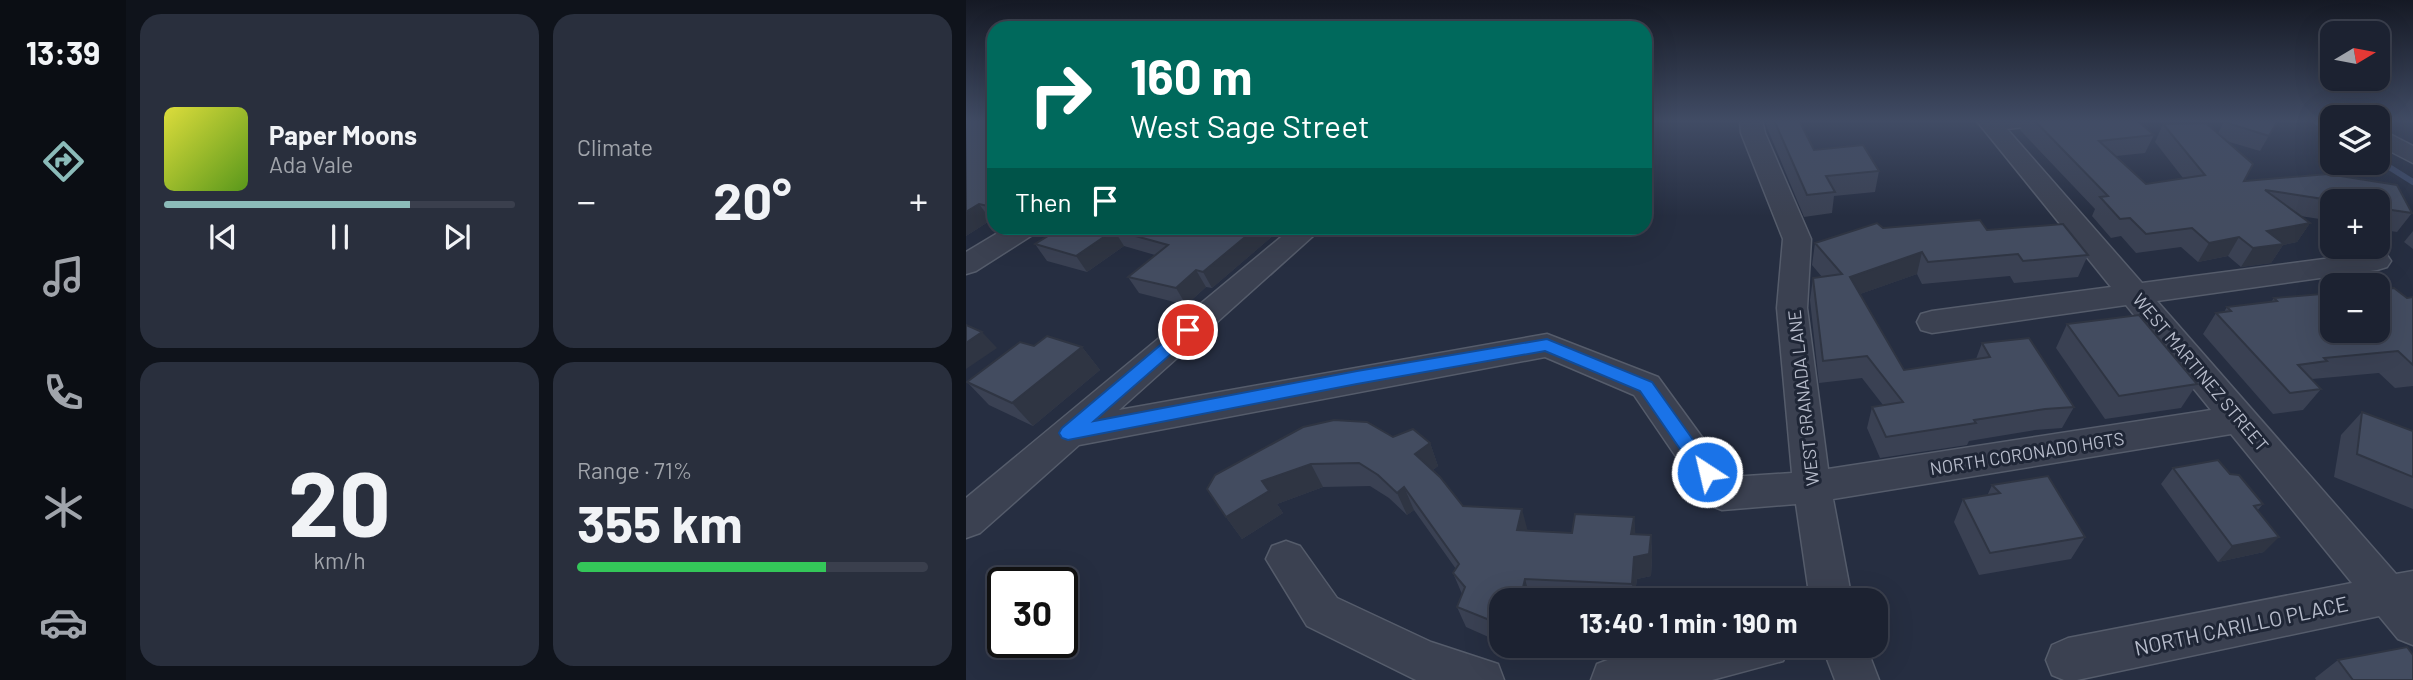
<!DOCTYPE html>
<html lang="en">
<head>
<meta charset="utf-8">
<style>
	:root { --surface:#1c2231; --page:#292f3d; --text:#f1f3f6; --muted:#a0a4ab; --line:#3a3f4d; --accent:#8bbbb9 }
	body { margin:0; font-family:Barlow,sans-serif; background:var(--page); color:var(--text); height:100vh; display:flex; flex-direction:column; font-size:26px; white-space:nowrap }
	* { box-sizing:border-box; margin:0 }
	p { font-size:23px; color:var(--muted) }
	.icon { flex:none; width:38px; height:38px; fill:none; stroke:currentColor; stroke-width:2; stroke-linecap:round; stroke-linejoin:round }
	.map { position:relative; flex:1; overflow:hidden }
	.panel { display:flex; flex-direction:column; gap:14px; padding:14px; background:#0f131b; width:840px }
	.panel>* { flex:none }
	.banner { position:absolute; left:21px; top:21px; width:665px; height:214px; border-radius:21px; box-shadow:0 7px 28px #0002,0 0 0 2px var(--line); background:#00695c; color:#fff; overflow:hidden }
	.needle { width:46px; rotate:80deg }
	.controls { position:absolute; left:1354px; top:21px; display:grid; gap:14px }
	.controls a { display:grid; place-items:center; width:70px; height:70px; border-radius:14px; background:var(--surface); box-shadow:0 7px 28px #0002,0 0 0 2px var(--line); font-size:35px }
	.speed { position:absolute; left:21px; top:567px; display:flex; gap:14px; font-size:35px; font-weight:700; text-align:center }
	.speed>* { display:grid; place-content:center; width:91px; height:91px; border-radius:50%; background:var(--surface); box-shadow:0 7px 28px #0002,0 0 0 2px var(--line); line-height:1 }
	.speed .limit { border:4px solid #111; border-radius:10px; background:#fff; color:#111 }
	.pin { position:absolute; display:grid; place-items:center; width:60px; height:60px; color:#fff; margin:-30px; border:4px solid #fff; border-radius:50%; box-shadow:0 2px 7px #0007 }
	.me { position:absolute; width:77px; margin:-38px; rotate:325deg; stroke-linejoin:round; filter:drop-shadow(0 0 5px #0008) }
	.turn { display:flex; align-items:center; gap:24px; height:147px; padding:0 28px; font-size:32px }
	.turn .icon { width:91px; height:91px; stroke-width:2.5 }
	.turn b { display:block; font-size:49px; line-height:60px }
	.then { display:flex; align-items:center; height:66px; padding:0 28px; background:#0003; gap:14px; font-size:26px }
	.big { font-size:52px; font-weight:700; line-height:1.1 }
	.panel .widget { flex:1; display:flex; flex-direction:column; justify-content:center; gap:10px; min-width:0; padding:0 24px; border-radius:21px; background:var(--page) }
	.panel .dial { align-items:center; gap:0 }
	.dial b { font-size:91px; line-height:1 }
	.song { display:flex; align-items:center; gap:21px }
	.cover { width:84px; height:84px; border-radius:10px; background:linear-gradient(135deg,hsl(60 70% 55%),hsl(90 70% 35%)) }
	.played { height:7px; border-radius:4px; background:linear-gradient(90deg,var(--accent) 70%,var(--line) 70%) }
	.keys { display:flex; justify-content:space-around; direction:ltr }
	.heat { display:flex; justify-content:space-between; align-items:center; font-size:38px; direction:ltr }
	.charge { height:10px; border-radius:5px; background:linear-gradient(90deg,#34c759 71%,var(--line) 0) }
	.panel .tiles { flex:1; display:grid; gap:14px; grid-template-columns:repeat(2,1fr) }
	.trip { position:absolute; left:523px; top:588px; width:399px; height:70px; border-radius:21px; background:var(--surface); box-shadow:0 7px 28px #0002,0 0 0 2px var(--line); font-weight:700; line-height:70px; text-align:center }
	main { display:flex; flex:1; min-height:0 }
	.menu { display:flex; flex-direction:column; width:126px; justify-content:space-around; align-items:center; background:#0b0e14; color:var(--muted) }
	.menu .icon { width:49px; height:49px }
	.menu .active { color:var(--accent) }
	.menu b { font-size:32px; color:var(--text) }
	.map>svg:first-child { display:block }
</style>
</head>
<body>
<main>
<nav class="menu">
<b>13:39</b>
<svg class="icon active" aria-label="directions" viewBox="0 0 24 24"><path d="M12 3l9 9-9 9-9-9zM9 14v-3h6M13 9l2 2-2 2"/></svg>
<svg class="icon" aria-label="music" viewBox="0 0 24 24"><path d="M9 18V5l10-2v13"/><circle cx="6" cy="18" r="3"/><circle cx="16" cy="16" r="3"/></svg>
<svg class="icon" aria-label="phone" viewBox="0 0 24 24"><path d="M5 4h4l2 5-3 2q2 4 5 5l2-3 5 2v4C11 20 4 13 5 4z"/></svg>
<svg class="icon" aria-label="climate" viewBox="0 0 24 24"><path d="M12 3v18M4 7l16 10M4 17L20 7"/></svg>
<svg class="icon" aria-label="car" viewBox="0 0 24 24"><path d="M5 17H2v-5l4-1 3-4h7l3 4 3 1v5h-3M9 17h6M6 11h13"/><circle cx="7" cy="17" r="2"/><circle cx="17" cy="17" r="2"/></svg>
</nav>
<section class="panel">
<div class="tiles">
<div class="widget">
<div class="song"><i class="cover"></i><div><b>Paper Moons</b><p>Ada Vale</p></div></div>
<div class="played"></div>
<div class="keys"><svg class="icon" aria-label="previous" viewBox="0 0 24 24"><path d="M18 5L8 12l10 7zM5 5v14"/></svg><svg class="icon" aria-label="pause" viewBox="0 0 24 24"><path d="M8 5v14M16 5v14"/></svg><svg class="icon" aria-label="next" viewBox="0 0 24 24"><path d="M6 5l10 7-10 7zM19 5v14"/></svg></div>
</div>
<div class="widget"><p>Climate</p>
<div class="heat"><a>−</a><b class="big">20°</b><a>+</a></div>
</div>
<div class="widget dial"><b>20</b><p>km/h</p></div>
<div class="widget"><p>Range · 71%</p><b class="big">355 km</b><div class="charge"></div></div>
</div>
</section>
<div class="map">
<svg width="1447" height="680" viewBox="0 0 1447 680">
	<rect width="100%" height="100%" fill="#262e41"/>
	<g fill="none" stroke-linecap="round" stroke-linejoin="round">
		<g stroke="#3c4a69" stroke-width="6">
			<path d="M1348,120L1367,132"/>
			<path d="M1412,160L1447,182"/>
		</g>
		<defs>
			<g id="minor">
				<path d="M774,120H796L799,133L845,239L841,308L862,469L1245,410L1160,305L966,333L955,330L951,322L955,314L966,311L1145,287L1010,120H1078L1075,125L1041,129L1176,283L1411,252L1421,255L1425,261L1421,267L1411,270L1191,301L1430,574L1447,571V645L1432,639L1413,616L1111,680H1098L1086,675L1080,660L1086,645L1102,638L1386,583L1265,434L867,499L886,600H844L830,504L756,510L743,505L668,395L579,357L113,445L14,533L0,538V498L326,228H356L153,410L581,334L692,377L765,477L826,473L811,308L817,239L775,133Z"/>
				<path d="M1412,128L1447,146V163L1412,145Z"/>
				<path d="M40,228H72L68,234L10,271L0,274V252Z"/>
				<path d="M320,541L334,546L371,598L465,642L532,664L538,680H450L341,626L300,559L306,546Z"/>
				<path d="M703,646H824L817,661L746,680H625L631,664L647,658Z"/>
				<path d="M856,646H900L913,680H869Z"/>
			</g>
		</defs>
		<use href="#minor" stroke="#555c6b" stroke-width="3"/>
		<use href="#minor" fill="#3b4151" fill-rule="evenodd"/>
	</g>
	<g fill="#3a4153">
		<path d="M0,120H28V221L25,220L0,236Z"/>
		<path d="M800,120H833L848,150L913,171L909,192L868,196L866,213L838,217L800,125Z"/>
		<path d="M1058,120H1171L1188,135L1179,153L1150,156L1180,184L1217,178L1189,142L1197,124L1240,123L1252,133L1259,120H1312L1294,151L1260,141L1287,164L1278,181L1362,174L1431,185L1446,213L1431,232L1412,229V201H1367V221L1334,216L1344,223L1331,242L1317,245L1305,263L1275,267L1262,256L1232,262L1215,247L1170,253L1155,236L1145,238L1126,216L1129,209L1054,130Z"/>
		<path d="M95,228H316L246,288L240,287L220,305L173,293L162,277L189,255L158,246L121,272L81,261L69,244Z"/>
		<path d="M917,228L1122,255L1112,277L1048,283L1044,276L956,284L951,274L894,294L938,370L1010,359L1016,343L1108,407L1096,428L1069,430L1003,441L1001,445L914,458L901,428L906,407L917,405L896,378L853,383L844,300L847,278L856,277L846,265L849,243Z"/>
		<path d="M1447,231V249L1438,242Z"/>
		<path d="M1447,297V386L1429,388L1413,373L1346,379L1355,389L1337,410L1307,414L1237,334L1250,313L1258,312L1261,307L1305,302L1308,298H1441Z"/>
		<path d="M1101,324L1231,384L1215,408L1139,419L1090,348Z"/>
		<path d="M68,346L116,347L134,370L67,426L23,405L1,382Z"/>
		<path d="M1396,412L1447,431V509L1368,477L1375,435Z"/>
		<path d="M427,437L464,443L472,466L467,470L497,506L561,530L606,533L668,517L669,535H685L686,557L685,576L671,579L668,600H536V643L500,627L491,607L496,594L487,573L490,569L448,510L441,515L423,498L404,486L357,487L311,504L317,513L276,539L260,517L241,489Z"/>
		<path d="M1207,468L1264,474L1297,504L1291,511L1298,552L1252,562L1195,484Z"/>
		<path d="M1026,485L1119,537L1105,559L1013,575L988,522L997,499L1021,496Z"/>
		<path d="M1372,660L1447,680H1350L1349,678Z"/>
	</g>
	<g fill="#2f3543">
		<path d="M28,203V215L22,206Z"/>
		<path d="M13,204L25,220L0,236V212Z"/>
		<path d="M1344,223L1331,242L1317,245L1305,263L1275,267L1287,248L1301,231Z"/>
		<path d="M290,228H316L246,288L237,272Z"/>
		<path d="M148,230L158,246L121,272L110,256Z"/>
		<path d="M1273,237L1262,256L1232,262L1243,243Z"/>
		<path d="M956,252L951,274L880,299L884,277Z"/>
		<path d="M230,270L240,287L220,305L210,288Z"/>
		<path d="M16,332L31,348L0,369V343Z"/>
		<path d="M116,347L134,370L67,426L46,403Z"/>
		<path d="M464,443L472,466L458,477L449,454Z"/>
		<path d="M345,464L357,487L311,504L317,513L276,539L260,517L296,481Z"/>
		<path d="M438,487L448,510L441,515L431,493Z"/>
		<path d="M556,509L562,532L551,530Z"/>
		<path d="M668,517L670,540L665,534Z"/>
		<path d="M685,535L686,557L685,576L671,579L668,600L666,584L668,557Z"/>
		<path d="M1313,537L1298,552L1252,562L1266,546Z"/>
		<path d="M559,579L565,600H554Z"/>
	</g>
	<g fill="#434c60" stroke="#2f3543" stroke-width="2">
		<path d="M0,120H28V203L22,206L13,204L0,212Z"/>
		<path d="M808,120H833L848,150L897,145L913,171L860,176L869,192L841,195Z"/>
		<path d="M1068,120H1171L1188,135L1133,141L1180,184L1239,175L1197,124L1240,123L1287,164L1278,181L1362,174L1431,185L1446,213L1412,208V201H1370L1299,190L1344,223L1301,231L1318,244L1287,248L1273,237L1243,243L1226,228L1180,234L1164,218L1154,219L1134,197L1142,196Z"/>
		<path d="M1259,120H1312L1303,136L1258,122Z"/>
		<path d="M1014,220L1021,230L1097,224L1122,255L1057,261L1052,254L962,262L956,252L884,277L938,370L1024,357L1016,343L1063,338L1108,407L1079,409L1008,420L1010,423L920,437L906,407L937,402L901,356L857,361L847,278L876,274L849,243L911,223L917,228Z"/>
		<path d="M95,228H290L237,272L230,270L210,288L162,277L202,245L148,230L110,256L69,244Z"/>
		<path d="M1428,288L1441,298L1447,297V365L1432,351L1358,358L1361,361L1332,365L1355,389L1324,393L1250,313L1265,311L1261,307L1311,301L1308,298L1367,293V331H1412V289Z"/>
		<path d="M1173,315L1231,384L1153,396L1101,324Z"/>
		<path d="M0,325L16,332L0,343Z"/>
		<path d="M81,336L116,347L46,403L1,382L54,342L68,346Z"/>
		<path d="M1396,412L1447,431V477L1391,454Z"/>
		<path d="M368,420L401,422L427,437L447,429L464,443L449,454L474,477L497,506L556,509L551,530L606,533L609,514L668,517L665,534L685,535L683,554L668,557L666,584L559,579L554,600H536V625L491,607L499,587L487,573L493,564L438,487L431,493L412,475L393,463L345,464L296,481L303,491L260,517L241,489L249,475L337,427Z"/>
		<path d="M1252,460L1264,474L1273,475L1297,504L1288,506L1313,537L1266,546L1207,468Z"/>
		<path d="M1082,476L1119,537L1024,553L997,499L1034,493L1026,485Z"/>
		<path d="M1441,647L1447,655V680H1387L1372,660Z"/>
	</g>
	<linearGradient id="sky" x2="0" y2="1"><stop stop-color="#151924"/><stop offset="0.56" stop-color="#414c65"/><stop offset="1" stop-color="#414c65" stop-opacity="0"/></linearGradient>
	<rect width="1447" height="216" fill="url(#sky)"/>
	<path fill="#1a73e8" stroke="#114b97" stroke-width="2" d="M222,325L230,330L228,334L128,421L391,371L581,339L686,382L750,472L747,478L741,480L734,478L674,391L579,351L391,384L102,440L96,438L93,433L96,428L217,326Z"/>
	<g text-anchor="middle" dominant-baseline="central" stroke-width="6" stroke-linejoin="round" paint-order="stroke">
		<g font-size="18" fill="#b7bccb" stroke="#1f2636">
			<text transform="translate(1235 372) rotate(50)">WEST MARTINEZ STREET</text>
			<text transform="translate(837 398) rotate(-96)">WEST GRANADA LANE</text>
			<text transform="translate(1061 453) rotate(-9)">NORTH CORONADO HGTS</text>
		</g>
		<g font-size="21" fill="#b7bccb" stroke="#1f2636">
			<text transform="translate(1275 625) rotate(-12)">NORTH CARILLO PLACE</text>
		</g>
	</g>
</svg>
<div class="controls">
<a><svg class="needle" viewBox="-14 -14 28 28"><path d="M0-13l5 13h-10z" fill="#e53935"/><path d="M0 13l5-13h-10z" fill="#a0a4ab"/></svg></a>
<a><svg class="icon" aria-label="layers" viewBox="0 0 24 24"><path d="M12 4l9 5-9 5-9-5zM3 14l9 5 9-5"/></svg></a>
<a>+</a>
<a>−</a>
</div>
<div class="speed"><div class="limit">30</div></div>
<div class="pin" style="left:222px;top:330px;background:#d93025"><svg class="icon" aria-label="arrive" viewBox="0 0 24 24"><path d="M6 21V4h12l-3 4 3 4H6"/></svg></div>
<svg class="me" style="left:741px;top:472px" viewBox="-20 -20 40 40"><circle r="17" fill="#1a73e8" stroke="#fff" stroke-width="3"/><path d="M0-11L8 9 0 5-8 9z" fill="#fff"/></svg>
<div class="trip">13:40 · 1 min · 190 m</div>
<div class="banner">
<div class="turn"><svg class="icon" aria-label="right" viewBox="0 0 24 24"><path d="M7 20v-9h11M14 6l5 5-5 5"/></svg><div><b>160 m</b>West Sage Street</div></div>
<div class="then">Then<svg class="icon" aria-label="arrive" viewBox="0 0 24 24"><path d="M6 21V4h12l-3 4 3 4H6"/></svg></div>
</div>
</div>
</main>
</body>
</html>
